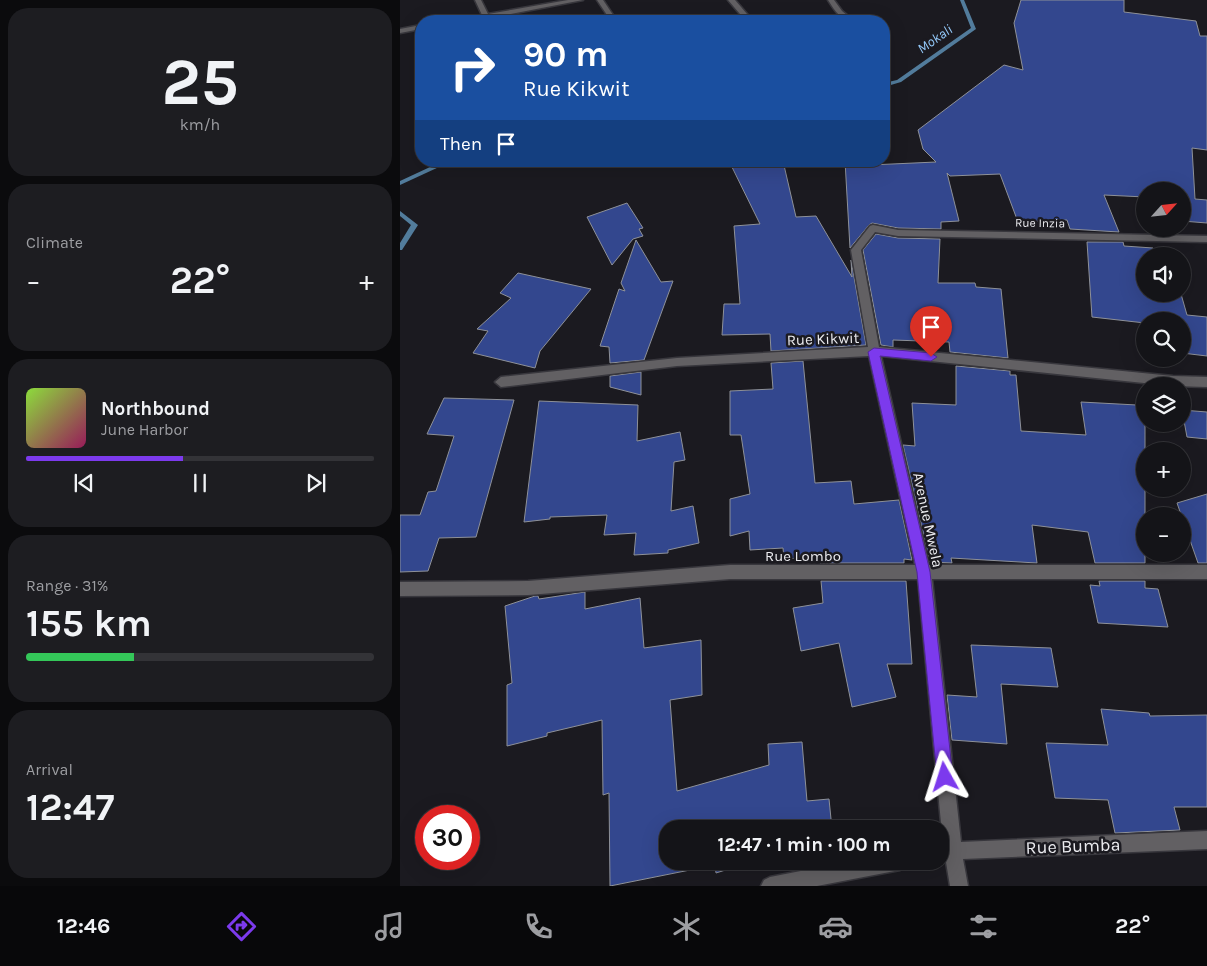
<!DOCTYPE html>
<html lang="en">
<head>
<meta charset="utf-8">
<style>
	:root { --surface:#141418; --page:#1d1d21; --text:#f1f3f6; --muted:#9d9ea2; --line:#333337; --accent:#7c3aed }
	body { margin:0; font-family:Karla,sans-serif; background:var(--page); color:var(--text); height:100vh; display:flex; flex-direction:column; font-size:19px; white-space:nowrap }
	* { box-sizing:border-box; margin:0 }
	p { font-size:16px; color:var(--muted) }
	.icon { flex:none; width:28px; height:28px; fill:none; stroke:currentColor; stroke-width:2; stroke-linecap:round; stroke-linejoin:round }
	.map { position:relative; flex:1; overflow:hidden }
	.side { display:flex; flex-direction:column; gap:8px; padding:8px; background:#0b0b0d; width:400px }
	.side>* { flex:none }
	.guide { position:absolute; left:15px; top:15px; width:475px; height:152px; border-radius:20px; box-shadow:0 5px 20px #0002,0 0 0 1px var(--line); background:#1a4fa0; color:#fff; overflow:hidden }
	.needle { width:32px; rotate:63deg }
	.fabs { position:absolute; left:736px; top:182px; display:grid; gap:10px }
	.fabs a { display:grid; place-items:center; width:55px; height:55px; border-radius:50%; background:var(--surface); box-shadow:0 5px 20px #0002,0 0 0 1px var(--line); font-size:25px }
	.speed { position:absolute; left:15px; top:805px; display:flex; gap:10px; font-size:25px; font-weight:700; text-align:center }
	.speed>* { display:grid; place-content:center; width:65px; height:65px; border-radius:50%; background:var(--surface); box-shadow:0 5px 20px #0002,0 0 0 1px var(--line); line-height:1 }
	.speed .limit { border:8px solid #d22; background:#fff; color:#111 }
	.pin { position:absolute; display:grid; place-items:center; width:42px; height:42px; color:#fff; margin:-51px -21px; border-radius:50% 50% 50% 0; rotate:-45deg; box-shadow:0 0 5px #0007 }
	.pin .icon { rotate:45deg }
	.me { position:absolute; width:55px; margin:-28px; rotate:354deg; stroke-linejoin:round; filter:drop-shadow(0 0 4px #0008) }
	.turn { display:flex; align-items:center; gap:18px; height:105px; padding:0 25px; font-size:22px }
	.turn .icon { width:65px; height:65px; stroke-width:2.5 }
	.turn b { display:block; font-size:35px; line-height:42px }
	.then { display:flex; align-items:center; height:48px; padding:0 25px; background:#0003; gap:10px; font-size:19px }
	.big { font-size:38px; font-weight:700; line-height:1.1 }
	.side .card { flex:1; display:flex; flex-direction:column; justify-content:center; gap:8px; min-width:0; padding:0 18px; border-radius:20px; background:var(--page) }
	.side .dial { align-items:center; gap:0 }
	.dial b { font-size:65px; line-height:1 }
	.song { display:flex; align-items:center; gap:15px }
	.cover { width:60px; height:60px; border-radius:8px; background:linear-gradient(135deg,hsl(90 70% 55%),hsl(330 70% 35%)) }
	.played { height:5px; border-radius:2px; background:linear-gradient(90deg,var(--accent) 45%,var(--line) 45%) }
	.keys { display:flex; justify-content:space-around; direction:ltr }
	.heat { display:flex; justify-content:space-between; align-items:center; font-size:28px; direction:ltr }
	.charge { height:8px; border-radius:4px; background:linear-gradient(90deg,#34c759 31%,var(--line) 0) }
	.trip { position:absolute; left:259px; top:820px; width:290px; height:50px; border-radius:20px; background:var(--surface); box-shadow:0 5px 20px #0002,0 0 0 1px var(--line); font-weight:700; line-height:50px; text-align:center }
	.dock { display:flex; height:80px; justify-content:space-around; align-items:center; background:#08080a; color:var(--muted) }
	.dock .icon { width:35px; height:35px }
	.dock .on { color:var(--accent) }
	.dock b { font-size:22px; color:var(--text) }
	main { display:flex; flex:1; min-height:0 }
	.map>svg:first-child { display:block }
</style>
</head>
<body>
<main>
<section class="side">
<div class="card dial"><b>25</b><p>km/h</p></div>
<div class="card"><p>Climate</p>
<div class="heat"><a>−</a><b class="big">22°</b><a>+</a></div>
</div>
<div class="card">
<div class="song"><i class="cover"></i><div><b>Northbound</b><p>June Harbor</p></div></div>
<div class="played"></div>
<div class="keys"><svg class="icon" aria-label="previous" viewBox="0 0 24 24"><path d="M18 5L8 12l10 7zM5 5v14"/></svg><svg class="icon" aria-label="pause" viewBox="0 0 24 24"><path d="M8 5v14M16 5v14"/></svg><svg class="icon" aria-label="next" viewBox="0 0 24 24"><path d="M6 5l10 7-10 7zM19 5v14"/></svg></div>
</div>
<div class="card"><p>Range · 31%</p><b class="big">155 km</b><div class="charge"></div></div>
<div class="card"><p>Arrival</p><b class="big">12:47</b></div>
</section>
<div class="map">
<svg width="807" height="886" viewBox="0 0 807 886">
	<rect width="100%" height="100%" fill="#1b1a20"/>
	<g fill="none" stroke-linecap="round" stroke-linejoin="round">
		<g fill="#527c9c" fill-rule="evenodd">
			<path d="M560,0H564L576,29L501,82L484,87V83L497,80L571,28Z"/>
			<path d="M43,161H52L0,185V181Z"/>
			<path d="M0,211L18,225L2,250H0V243L11,225L0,216Z"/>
		</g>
	</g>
	<g fill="#33478e" stroke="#8e9198">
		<path d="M621,0H724V12L796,21L800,36H807V150L792,148L795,199L807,200V223L782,221V191H745V197L704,195L719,232L670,229L667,220L618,222L600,174L550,176L547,173L559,221L541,222V229L498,228L472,223L469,225L450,248L445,161H470V165L536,162L523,149L518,130L604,65L623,70L614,23Z"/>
		<path d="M329,161H383L396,217L416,216L452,277L451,260L466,345L371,351L370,334L322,335L324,304H340L334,226L360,224Z"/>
		<path d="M227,203L243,228L239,229L243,236L233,239L212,265L187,217Z"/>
		<path d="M476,234L498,238L540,239L538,283H575L576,287L601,289L608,358L550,352L549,342L493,340V347L481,345L463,250Z"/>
		<path d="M236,240L261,282L273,281L244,360L210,363L209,347L200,346L219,289L225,291L221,283Z"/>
		<path d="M687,242H723L724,246L753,248L755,256H745V294H781L787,315L807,317V356L782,353V321L745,323L692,317Z"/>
		<path d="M118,273L191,289L140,351L135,368L73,353L88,331L77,329L111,298L100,293Z"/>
		<path d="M403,361L415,483L451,481L454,504L499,500L512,560L504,559V563H420V557L384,559L383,548L350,550L349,531L330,536V499L350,494L341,435H330V391L373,389L371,363Z"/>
		<path d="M556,366L610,371V375H616L621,431L686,435L681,402L737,405L745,424V563H695L688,532L632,525L637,563L551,558L552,563L530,562L503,445L515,446L512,403L556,405Z"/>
		<path d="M241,372V395L210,387V376Z"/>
		<path d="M44,398L114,400L76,537L39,538L28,571L0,572V515H20L28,492L36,491L54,436L27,434Z"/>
		<path d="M139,401L238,405L237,441L280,432L285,460L274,462L271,511L293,506L299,543L268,550V553L234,555L236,533L204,535L207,515L150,517V519L124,522Z"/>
		<path d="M782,410L807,412V439L787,437Z"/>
		<path d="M807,494V563H798L777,503Z"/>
		<path d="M421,581H506L512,664H487L496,697L452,707L439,643L401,651L393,608L423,603Z"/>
		<path d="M699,581H745V588L758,589L768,627L698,623L690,585L700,586Z"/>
		<path d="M185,592V609L240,598L244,648L301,640L302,695L270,700L277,791L369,765L368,744L402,742L407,801L429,799L432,829H268V861H354L316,873L315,865L210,886L209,793L203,795L202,720L147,733V736L107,746V685L112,683L105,606L135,596H138L139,599Z"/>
		<path d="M571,645L651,648L658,687L601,684L607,744L552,740L547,695L577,697Z"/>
		<path d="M701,709L749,713L750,716L807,715V807H774L780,830L715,833L708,800L655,798L646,743L708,745Z"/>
	</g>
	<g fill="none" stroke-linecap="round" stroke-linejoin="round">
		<defs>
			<g id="minor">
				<path d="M75,0H81L88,14L168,0H183L90,18L91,21H85L83,19L55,21L82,15Z"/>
				<path d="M197,0H203L217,21H211Z"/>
				<path d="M328,0H335L353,21H346Z"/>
				<path d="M428,0H434L442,11L454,21C441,21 435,11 428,0Z"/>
				<path d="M21,25V29L0,33V29Z"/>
				<path d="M473,225L498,230L807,236V242L498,236L475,232L461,250L479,347L773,376L807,377V387L773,386L481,356L529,565H807V579H532L561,842L807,831V849L563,859L568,886H550L546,862L536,861H540V845L543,844L518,579H330L128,595L0,596V582L128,581L330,565H515L469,356L277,366L101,387L95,382L101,377L277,358L468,347L451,250L470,226Z"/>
				<path d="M452,861H509L506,867L500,870L417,886H361L364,880L370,877Z"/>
			</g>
		</defs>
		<use href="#minor" stroke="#38373d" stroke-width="3"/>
		<use href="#minor" fill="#626063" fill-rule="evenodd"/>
	</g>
	<path fill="#7c3aed" stroke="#51269a" d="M474,348L531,353L537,357L531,361L480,356L530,572L553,777L550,782L545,785L540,782L537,777L517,572L468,352Z"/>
	<g text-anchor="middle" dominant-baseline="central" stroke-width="5" stroke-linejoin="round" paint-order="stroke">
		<g font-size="12" fill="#ebebef" stroke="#1b1a20">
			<text transform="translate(640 223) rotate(1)">Rue Inzia</text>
		</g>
		<g font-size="14" font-style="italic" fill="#95cbfc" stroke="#1b1a20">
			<text transform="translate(535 39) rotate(-35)">Mokali</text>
		</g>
		<g font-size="15" fill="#ebebef" stroke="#1b1a20">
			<text transform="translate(423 339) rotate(-2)">Rue Kikwit</text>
			<text transform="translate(528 520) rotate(78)">Avenue Mwela</text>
			<text x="403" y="556">Rue Lombo</text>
		</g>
		<g font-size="18" fill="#ebebef" stroke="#1b1a20">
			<text transform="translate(673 846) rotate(-2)">Rue Bumba</text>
		</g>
	</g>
</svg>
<div class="fabs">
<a><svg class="needle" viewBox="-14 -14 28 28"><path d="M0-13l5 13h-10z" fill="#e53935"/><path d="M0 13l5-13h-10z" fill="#9d9ea2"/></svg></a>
<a><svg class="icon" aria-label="sound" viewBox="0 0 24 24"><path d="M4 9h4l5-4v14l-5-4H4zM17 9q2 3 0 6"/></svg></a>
<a><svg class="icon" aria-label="search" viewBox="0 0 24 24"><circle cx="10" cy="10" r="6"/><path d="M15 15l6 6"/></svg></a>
<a><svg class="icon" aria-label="layers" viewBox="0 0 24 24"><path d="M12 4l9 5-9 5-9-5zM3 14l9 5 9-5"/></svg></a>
<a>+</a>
<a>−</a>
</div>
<div class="speed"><div class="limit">30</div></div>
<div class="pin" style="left:531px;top:357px;background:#d93025"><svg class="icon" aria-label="arrive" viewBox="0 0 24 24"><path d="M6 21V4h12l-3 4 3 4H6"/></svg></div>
<svg class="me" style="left:545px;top:777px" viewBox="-20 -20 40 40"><path d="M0-17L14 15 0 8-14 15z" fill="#7c3aed" stroke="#fff" stroke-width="4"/></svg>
<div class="trip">12:47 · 1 min · 100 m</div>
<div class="guide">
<div class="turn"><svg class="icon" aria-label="right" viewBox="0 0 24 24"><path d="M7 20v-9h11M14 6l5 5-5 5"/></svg><div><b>90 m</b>Rue Kikwit</div></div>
<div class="then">Then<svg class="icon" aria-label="arrive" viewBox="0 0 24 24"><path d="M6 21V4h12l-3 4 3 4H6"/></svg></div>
</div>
</div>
</main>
<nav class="dock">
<b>12:46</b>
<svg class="icon on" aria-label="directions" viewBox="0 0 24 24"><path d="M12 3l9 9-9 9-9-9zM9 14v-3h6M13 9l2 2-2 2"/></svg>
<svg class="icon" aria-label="music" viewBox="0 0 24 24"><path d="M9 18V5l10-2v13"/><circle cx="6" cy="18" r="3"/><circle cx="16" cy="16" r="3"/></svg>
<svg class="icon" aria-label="phone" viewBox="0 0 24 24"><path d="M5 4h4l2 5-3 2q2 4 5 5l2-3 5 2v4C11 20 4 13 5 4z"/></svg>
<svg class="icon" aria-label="climate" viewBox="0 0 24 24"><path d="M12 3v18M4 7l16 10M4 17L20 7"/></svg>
<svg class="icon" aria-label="car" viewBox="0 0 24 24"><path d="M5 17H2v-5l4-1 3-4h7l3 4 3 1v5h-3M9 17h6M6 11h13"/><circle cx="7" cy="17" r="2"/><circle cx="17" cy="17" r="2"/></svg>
<svg class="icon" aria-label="filters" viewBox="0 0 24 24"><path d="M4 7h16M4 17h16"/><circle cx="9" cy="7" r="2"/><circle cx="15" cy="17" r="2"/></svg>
<b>22°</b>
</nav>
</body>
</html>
